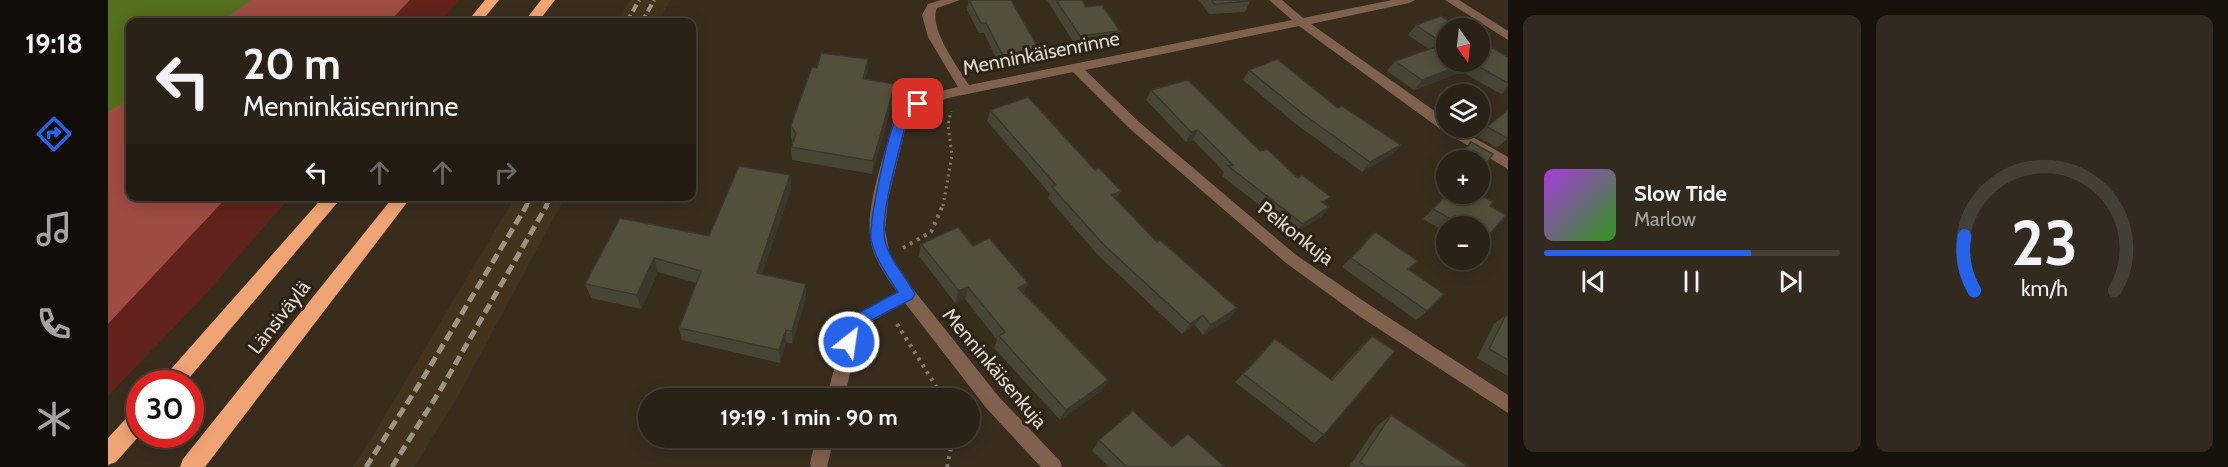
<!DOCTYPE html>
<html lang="en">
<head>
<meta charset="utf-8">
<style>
	:root { --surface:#2a2216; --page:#322a1f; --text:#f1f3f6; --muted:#a5a4a1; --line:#463f35; --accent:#2563eb }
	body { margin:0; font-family:Cabin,sans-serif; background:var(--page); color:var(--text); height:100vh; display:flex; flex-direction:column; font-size:22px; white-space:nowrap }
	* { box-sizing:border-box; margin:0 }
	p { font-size:20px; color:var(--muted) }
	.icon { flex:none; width:33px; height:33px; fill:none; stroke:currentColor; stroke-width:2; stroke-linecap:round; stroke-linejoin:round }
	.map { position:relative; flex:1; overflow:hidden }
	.panel { display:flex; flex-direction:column; gap:15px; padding:15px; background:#17130c; width:720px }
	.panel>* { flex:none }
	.top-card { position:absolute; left:18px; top:18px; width:570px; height:183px; border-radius:12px; box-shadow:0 3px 15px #0003,0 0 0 2px var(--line); background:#2a2216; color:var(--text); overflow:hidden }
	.needle { width:39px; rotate:165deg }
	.buttons { position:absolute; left:1328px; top:18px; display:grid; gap:12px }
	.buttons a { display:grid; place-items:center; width:54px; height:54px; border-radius:50%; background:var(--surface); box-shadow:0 3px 15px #0003,0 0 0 2px var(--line); font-size:30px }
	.speed { position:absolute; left:18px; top:370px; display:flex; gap:12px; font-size:30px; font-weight:700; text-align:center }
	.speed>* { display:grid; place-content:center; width:78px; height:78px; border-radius:50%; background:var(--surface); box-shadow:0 3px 15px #0003,0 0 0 2px var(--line); line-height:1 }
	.speed .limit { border:9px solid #d22; background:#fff; color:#111 }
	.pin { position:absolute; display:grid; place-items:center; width:51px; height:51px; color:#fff; margin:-26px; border-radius:12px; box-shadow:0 3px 9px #0006 }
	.me { position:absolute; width:66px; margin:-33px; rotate:30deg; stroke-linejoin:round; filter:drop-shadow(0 0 4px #0008) }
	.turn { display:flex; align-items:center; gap:21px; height:126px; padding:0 18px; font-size:27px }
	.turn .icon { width:78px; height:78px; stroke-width:2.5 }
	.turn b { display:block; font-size:42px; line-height:51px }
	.lanes { display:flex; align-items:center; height:57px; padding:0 18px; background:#0003; justify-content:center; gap:30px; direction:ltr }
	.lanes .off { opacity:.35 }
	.panel .tile { flex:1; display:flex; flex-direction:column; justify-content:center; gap:9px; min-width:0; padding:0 21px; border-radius:12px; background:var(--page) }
	.panel .dial { align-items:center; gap:0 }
	.dial svg { height:156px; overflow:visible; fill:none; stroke:var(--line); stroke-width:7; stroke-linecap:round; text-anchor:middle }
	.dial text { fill:var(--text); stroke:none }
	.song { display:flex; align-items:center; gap:18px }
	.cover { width:72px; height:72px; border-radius:9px; background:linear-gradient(135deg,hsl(280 70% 55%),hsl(110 70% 35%)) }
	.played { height:6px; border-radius:3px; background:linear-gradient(90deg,var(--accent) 70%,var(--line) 70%) }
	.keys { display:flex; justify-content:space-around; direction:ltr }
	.panel .tiles { flex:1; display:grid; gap:15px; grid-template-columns:repeat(2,1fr) }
	.trip { position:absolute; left:530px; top:388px; width:342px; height:60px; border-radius:30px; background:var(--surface); box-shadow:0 3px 15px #0003,0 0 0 2px var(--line); font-weight:700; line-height:60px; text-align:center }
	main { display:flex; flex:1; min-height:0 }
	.menu { display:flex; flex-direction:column; width:108px; justify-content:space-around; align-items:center; background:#110e09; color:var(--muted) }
	.menu .icon { width:42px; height:42px }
	.menu .selected { color:var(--accent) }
	.menu b { font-size:27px; color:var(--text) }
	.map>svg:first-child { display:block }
</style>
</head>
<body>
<main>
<nav class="menu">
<b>19:18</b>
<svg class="icon selected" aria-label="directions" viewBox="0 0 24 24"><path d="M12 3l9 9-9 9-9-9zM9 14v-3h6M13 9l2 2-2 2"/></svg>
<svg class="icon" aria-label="music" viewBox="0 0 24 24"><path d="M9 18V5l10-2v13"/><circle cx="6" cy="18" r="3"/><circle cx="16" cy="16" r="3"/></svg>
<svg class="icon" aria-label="phone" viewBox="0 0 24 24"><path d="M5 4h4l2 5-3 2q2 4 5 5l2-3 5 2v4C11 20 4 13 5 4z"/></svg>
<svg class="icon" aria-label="climate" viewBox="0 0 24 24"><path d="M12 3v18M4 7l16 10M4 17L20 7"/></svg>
</nav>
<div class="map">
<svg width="1400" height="467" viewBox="0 0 1400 467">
	<rect width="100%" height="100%" fill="#382d1d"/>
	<g fill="#42331d">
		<path d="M522,0H562L550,22H509Z"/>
		<path d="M407,197H457L349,398L306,467H244L263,439Z"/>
	</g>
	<path fill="#62221c" d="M0,0H351L332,22H22V196L182,197L95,297L0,396Z"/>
	<path fill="#9e4c42" d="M0,0H302L281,22H22V196L119,197L0,324Z"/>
	<path fill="#546f1d" d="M0,0H143L113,22H22V99L0,112Z"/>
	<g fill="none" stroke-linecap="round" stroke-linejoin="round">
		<path stroke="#81786b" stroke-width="3" stroke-dasharray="2 4" stroke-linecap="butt" d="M835,206L844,155L840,125L843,111"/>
		<g stroke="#81786b" stroke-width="4" stroke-dasharray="3 5" stroke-linecap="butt">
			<path d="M795,248L823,232L835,205"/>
			<path d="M789,324L836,399"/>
			<path d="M839,467L845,438"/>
		</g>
		<g fill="#80614e" fill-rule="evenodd">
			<path d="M833,0H852L829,8C820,28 850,67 861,85L1184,20L1161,0H1174L1195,18L1284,0H1307L1301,3L1203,24L1338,119V128H1349L1400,157V169L1335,131L1191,26L977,70L1031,122L1188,255L1263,306L1400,395V413L1251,316L1178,263L1021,128L965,72L840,98L808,111L799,122L780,199L777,230L782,255L805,289L891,397L952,461L954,467H933L879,409L797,303L753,327L736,399H718L740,318L789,292C779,277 766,260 763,242C756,207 777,156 785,122C800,98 824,93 850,87L820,37L814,15L820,4Z"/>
			<path d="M1337,0H1351L1400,31V40Z"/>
			<path d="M708,438H726L719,467H703L702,463Z"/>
		</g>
		<g fill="#f0a473" fill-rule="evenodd">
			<path d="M377,0H391L373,22H359Z"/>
			<path d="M433,0H447L430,22H416Z"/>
			<path d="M216,196H235L76,384H53L56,377Z"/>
			<path d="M286,196H304L97,467H72L75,459Z"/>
			<path d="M32,409V435L8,462L0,465V438L24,412Z"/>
		</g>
		<g stroke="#9c9387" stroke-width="4" stroke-dasharray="8 4" stroke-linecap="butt">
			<path d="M519,22L531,0"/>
			<path d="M534,22L546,0"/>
			<path d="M418,206L424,196"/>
			<path d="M438,206L444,196"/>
		</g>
		<g stroke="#9c9387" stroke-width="5" stroke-dasharray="10 5" stroke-linecap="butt">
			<path d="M258,467L314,380L419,205"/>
			<path d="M284,467L333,389L439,205"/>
		</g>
	</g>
	<g fill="#474534">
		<path d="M861,0L932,51L929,61L892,66L876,33H871L859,10Z"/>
		<path d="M939,0H974L978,7L1012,31L1008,41L968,46Z"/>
		<path d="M1091,0H1141L1142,1L1137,12L1101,14Z"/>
		<path d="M1308,25L1400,57V90L1393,94L1354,72L1306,90L1279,71L1287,61L1321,49L1300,35Z"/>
		<path d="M1141,70L1230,108L1284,155L1254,172L1188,124L1135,80Z"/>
		<path d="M759,72L757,79L786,97L764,174L684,160L683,147L685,142L683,138V125Z"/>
		<path d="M1043,90L1152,151L1221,207L1213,217L1187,233L1114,176L1116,172L1085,140L1078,142L1038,100Z"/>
		<path d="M882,110L1009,200L1049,242L1129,308L1121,319L1095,335L1087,325L1074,334L991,256L940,198L942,194L879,121Z"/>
		<path d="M1400,110V138L1389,148L1370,137L1379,127Z"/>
		<path d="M1363,142L1385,154L1371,173V160H1346Z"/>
		<path d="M682,175L683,189L654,274L698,284V298L684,344L678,342L672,363L574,340L571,328L588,283L550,272L533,309L483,298L477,284L601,236Z"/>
		<path d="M1339,194L1382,206L1381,235L1371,244V226H1338V232L1315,219Z"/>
		<path d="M1267,232L1301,270L1319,311L1308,320L1234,267Z"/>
		<path d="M813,244L865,246L920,283L916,293L1000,380L993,391L952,420L886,348L889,340L857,299L847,303L811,256Z"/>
		<path d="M1398,315L1400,317V376L1369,358L1386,324Z"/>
		<path d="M1264,336L1216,435L1206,443L1127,382L1167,339L1223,379L1254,345Z"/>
		<path d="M1283,415L1361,467H1241L1269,426Z"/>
		<path d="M991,440L1064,447L1117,467H1001L984,451Z"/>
	</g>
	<g fill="#39382b">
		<path d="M760,59L759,72L754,92L755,79Z"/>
		<path d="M1362,62L1354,72L1306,90L1314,80Z"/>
		<path d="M787,84L786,97L764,174L765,161Z"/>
		<path d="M1400,86V90L1393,94Z"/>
		<path d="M1090,130L1085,140L1078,142L1083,132Z"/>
		<path d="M1293,145L1284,155L1254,172L1262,162Z"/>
		<path d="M682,175L683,189L650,286L649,273Z"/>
		<path d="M1013,191L1007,202L1004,195Z"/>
		<path d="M1221,207L1213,217L1187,233L1195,224Z"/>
		<path d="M546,258L550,272L533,309L529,295Z"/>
		<path d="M920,283L915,295L910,288Z"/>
		<path d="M698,284V298L684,344V331Z"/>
		<path d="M860,287L857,299L847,303L851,291Z"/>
		<path d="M1129,308L1121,319L1095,335L1103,325Z"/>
		<path d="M1095,315L1087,325L1074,334L1082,324Z"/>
		<path d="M678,330V342L672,363L671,350Z"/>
		<path d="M1000,380L993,391L952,420L958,410Z"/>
	</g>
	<g fill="#52503d" stroke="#39382b" stroke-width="1.5">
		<path d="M861,0H903L932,51L895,56L878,23H873Z"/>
		<path d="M948,0H974L978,7L994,5L1012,31L972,36Z"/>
		<path d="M1104,0H1141L1142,1L1106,4Z"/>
		<path d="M1333,16L1353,28H1338V62H1362L1314,80L1287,61L1336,44L1308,25Z"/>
		<path d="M1371,40L1400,57V83L1362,62H1371Z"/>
		<path d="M713,53L760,59L755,79L787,84L765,161L683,147L688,134L683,125L704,67L709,68Z"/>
		<path d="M1169,59L1230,108L1234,106L1293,145L1262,162L1195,114L1141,70Z"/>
		<path d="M1080,80L1152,151L1159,149L1190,178L1194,175L1223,197L1214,202L1221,207L1195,224L1120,166L1125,165L1090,130L1083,132L1043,90Z"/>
		<path d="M920,97L987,170L991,168L1013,191L1004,195L1049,242L1052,240L1129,308L1103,325L1095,315L1082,324L996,245L944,187L948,185L882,110Z"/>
		<path d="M1400,110V136L1399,138L1379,127Z"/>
		<path d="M1363,142L1385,154L1374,170L1371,168V160H1355L1350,158Z"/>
		<path d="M631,166L682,175L649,273L698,284L684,331L678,330L671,350L571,328L593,271L546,258L529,295L477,284L512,218L601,236Z"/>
		<path d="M1339,194H1371L1385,202L1382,206L1398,215L1381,235L1375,232L1372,236L1371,235V226H1355L1325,209Z"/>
		<path d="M850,227L865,246L881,238L920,283L910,288L1000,380L958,410L891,336L897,332L860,287L851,291L813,244Z"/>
		<path d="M1267,232L1310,261L1300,269L1336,294L1319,311L1243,258Z"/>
		<path d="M1398,315L1400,317V360L1381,349Z"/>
		<path d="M1264,336L1287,351L1216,435L1135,374L1167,339L1224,380Z"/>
		<path d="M1025,411L1064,447L1080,434L1117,467H1019L991,440Z"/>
		<path d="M1283,415L1361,467H1259L1252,462Z"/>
	</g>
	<path fill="#2563eb" stroke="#184099" stroke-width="1.5" d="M810,100L816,104L804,112L798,122C792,151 771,214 777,241C782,261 798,276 807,294L804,299L752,326L746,346L741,348L736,346L733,342L741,318L790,292C780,276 766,258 763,239C761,221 779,138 787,121C792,109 799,103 810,100Z"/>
	<g text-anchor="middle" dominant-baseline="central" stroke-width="6" stroke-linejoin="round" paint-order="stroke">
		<g font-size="20" fill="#dfd8cf" stroke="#2d2314">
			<text transform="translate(933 53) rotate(-11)">Menninkäisenrinne</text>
			<text transform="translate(1188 233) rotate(38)">Peikonkuja</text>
			<text transform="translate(171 317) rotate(-52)">Länsiväylä</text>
			<text transform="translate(887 368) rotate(50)">Menninkäisenkuja</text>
		</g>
	</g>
</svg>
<div class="buttons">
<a><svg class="needle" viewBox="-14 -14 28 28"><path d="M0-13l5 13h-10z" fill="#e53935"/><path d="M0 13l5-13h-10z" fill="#a5a4a1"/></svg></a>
<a><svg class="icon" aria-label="layers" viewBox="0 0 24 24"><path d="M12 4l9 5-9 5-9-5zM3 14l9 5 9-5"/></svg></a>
<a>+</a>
<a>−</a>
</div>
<div class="speed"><div class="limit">30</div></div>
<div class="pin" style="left:810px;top:104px;background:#d93025"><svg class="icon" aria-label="arrive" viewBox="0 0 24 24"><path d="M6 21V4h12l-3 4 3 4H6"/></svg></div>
<svg class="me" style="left:741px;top:342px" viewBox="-20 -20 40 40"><circle r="17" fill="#2563eb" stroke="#fff" stroke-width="3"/><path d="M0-11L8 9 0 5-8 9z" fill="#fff"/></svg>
<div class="trip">19:19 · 1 min · 90 m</div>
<div class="top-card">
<div class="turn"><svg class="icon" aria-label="left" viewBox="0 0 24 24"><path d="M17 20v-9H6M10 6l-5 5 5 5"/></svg><div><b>20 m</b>Menninkäisenrinne</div></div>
<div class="lanes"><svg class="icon" aria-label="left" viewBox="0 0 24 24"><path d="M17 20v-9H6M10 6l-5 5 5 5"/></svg><svg class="icon off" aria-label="ahead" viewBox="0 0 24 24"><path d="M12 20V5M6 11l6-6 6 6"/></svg><svg class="icon off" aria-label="ahead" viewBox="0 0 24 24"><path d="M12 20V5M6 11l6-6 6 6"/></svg><svg class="icon off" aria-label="right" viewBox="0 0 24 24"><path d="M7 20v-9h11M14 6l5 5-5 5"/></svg></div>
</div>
</div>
<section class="panel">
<div class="tiles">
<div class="tile">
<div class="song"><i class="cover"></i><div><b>Slow Tide</b><p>Marlow</p></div></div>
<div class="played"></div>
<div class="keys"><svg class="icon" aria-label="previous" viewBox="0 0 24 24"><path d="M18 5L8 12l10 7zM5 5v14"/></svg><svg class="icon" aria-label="pause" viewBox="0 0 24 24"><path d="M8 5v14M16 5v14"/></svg><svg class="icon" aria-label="next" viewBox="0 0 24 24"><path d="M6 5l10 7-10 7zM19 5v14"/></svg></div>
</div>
<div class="tile dial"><svg viewBox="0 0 100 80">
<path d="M14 69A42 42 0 1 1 86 69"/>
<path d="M14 69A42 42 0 0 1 9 41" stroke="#2563eb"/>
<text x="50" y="56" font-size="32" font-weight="700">23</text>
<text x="50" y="72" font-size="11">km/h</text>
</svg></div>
</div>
</section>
</main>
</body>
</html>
